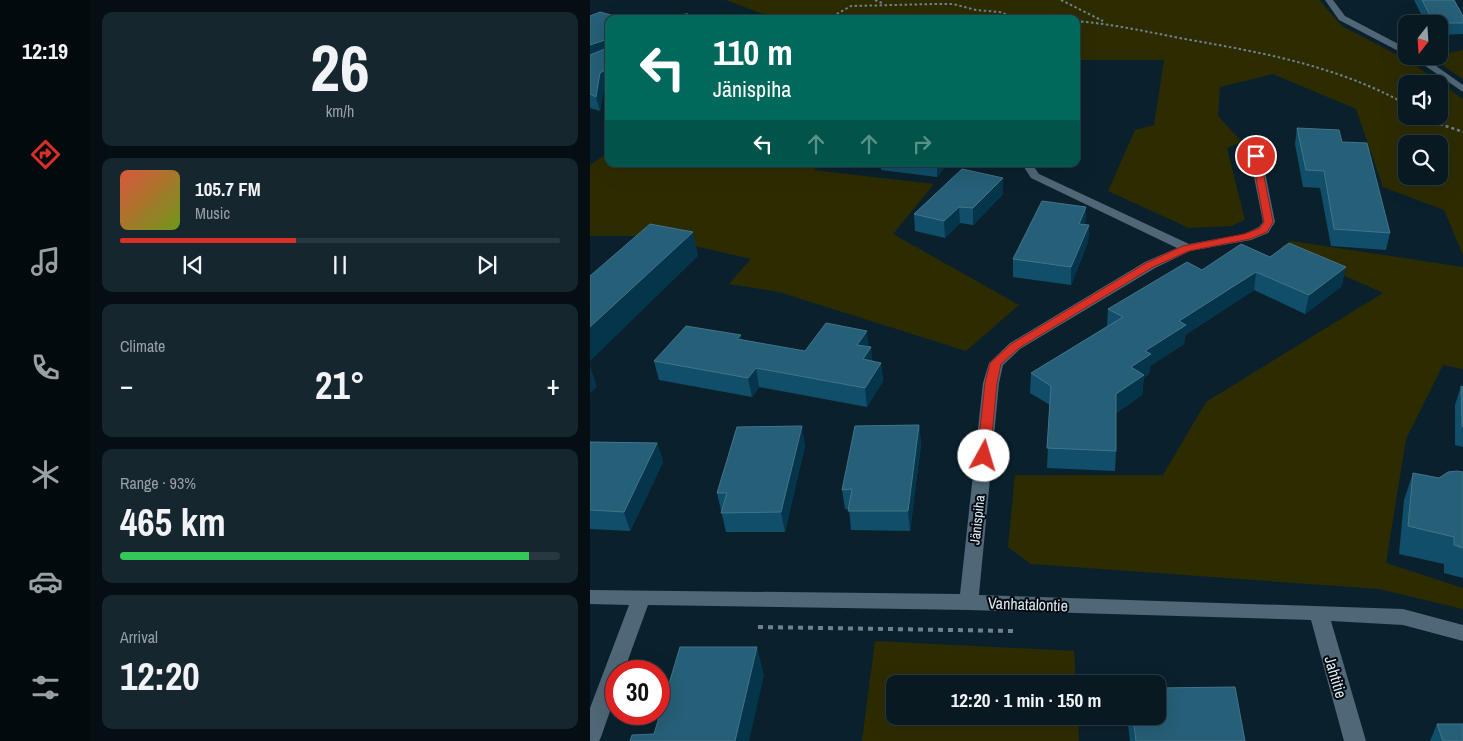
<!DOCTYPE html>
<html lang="en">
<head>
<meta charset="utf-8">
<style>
	:root { --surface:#081922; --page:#16262f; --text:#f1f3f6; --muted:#98a0a5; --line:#293840; --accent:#d93025 }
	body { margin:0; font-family:"Archivo Narrow",sans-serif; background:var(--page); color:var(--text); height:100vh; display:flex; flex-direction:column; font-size:19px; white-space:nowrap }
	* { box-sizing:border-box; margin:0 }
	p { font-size:16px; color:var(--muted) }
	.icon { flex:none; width:28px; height:28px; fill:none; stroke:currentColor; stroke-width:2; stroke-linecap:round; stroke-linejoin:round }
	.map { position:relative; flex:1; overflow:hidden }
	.sheet { display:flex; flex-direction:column; gap:12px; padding:12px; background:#040e13; width:500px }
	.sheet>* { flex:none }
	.hud { position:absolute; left:15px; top:15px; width:475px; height:152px; border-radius:10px; box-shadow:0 5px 20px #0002,0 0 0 1px var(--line); background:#00695c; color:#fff; overflow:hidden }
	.needle { width:32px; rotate:197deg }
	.buttons { position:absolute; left:808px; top:15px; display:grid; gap:10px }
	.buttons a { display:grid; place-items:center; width:50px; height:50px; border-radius:10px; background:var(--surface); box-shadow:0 5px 20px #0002,0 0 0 1px var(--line); font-size:25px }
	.speed { position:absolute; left:15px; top:660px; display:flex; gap:10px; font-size:25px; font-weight:700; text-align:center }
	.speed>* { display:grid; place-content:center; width:65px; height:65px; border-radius:50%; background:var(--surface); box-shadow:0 5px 20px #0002,0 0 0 1px var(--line); line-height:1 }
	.speed .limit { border:8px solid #d22; background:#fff; color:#111 }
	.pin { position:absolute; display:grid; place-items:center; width:42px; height:42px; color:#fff; margin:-21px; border:2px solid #fff; border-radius:50%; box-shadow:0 1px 5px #0007 }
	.me { position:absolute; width:55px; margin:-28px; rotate:6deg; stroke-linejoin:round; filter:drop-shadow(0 0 4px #0008) }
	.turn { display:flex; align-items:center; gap:18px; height:105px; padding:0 25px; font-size:22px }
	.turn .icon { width:65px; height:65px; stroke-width:2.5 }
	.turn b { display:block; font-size:35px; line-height:42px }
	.lanes { display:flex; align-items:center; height:48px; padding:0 25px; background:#0003; justify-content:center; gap:25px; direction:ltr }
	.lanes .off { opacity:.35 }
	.big { font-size:38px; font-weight:700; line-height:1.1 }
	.sheet .widget { flex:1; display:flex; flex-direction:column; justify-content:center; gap:8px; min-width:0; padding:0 18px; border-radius:10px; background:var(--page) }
	.sheet .dial { align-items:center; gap:0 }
	.dial b { font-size:65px; line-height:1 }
	.song { display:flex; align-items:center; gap:15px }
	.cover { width:60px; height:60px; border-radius:8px; background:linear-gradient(135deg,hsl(10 70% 55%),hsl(80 70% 35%)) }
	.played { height:5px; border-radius:2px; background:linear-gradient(90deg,var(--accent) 40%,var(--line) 40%) }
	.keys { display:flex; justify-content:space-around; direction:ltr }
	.heat { display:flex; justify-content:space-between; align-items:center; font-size:28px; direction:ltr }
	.charge { height:8px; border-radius:4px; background:linear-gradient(90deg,#34c759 93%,var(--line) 0) }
	.trip { position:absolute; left:296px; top:675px; width:280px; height:50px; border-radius:10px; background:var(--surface); box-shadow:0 5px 20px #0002,0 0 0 1px var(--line); font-weight:700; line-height:50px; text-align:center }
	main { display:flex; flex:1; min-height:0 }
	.menu { display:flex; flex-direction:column; width:90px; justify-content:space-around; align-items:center; background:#030a0e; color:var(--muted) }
	.menu .icon { width:35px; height:35px }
	.menu .current { color:var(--accent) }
	.menu b { font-size:22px; color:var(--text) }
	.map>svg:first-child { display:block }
</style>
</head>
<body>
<main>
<nav class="menu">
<b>12:19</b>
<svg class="icon current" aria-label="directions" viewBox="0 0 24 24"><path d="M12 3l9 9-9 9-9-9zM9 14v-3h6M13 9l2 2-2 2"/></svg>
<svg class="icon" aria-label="music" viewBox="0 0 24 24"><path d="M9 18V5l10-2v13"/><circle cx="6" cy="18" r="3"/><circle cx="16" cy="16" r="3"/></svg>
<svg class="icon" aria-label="phone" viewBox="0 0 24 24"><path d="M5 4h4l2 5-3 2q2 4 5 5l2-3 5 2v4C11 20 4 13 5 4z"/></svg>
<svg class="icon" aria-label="climate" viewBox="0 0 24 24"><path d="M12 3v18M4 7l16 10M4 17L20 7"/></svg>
<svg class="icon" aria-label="car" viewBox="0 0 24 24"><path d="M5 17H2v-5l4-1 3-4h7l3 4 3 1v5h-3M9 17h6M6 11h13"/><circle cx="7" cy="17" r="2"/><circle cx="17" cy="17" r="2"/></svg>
<svg class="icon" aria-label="filters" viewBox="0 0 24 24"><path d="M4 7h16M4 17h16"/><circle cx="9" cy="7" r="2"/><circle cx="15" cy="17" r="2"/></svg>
</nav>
<section class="sheet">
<div class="widget dial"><b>26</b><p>km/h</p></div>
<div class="widget">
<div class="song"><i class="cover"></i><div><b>105.7 FM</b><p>Music</p></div></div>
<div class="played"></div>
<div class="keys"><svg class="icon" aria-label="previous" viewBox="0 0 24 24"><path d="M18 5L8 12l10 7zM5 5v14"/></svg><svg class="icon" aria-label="pause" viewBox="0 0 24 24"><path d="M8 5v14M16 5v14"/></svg><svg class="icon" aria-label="next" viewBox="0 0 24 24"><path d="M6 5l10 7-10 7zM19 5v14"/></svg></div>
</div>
<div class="widget"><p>Climate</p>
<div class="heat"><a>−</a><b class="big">21°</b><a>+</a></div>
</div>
<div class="widget"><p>Range · 93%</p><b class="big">465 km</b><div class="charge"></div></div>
<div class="widget"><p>Arrival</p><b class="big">12:20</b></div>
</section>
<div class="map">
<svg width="873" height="741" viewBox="0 0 873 741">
	<rect width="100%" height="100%" fill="#0a212d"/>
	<g fill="#2d2c00" fill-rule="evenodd">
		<path d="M136,0H729L752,26L819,61L873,99V255L854,210L793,187L766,109L683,74L630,87L628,116L652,142L637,148L655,220L641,226L599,228L518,191L545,130L564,125L574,60H486V19H171L178,16ZM816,84H849V116H816ZM816,144H849V176H816Z"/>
		<path d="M873,50V79L840,57Z"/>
		<path d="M19,152V164H229L224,170L344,184L303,234L429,305L376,351L189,292L139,284L161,259L62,236H0V165Z"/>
		<path d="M701,241L873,267V369L853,365L816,439L796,563L873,588V609L789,589L441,564L418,547L425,475H573L616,402L793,293L691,247Z"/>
		<path d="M285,641L484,651L486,684H305V716H488L489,741H272Z"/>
	</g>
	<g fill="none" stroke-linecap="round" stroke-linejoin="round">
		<g stroke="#6f828c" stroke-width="2" stroke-dasharray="2.5 2.5" stroke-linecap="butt">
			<path d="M285,0L292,3"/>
			<path d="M471,0L513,21"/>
			<path d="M238,19L261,6L345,4H363L386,10L410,12L423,17L456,19"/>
			<path d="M486,21C523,24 558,32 595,39C674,53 744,65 816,104"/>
			<path d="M836,116L852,125"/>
		</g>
		<path stroke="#6f828c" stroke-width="2.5" stroke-dasharray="3 3" stroke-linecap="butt" d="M850,124L873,132"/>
		<path stroke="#6f828c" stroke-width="4" stroke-dasharray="5 5" stroke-linecap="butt" d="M168,627L424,631"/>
		<g fill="#4f6776" fill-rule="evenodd">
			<path d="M735,0H743L755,16L816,48V55L749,20Z"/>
			<path d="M97,13L101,16L100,19H92L94,14Z"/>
			<path d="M821,56H832L873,85V92Z"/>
			<path d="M666,154L672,157L685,222L678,233L661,240L600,251L565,268L430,349L413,365L409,383L389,595L813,609L873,625V641L813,625L741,621L776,741H754L721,620L379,610L58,605L34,671H26V694L11,737L9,741H0V708L39,605L0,604V590L370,594L393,383L399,363L420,343L555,262L587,248L441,178L432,164H442L449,174L599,244L654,234L669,227L673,222L660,157Z"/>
		</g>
	</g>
	<g fill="#104e69">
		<path d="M824,0H864L873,16V34L849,35V24H836Z"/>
		<path d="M0,16L19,19V84L14,87L10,111L0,108Z"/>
		<path d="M707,128L752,142L800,233L796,250L741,246L730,188L713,187L705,144Z"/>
		<path d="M291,164H357L347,177L291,170Z"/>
		<path d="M413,194L383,225L370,223L355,238L325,231L324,214Z"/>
		<path d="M496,207L495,225H499L498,242L481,285L423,277V259Z"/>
		<path d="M680,257L752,286L715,314L664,290L595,335L594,344L560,366L559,374L554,377L552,395L526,413V451L525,471L457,468L460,405L440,393L441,373L517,326L518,309L612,270Z"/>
		<path d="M152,340L215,351L278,347L282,361L291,363L293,381L277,407L169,387L162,397L69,380L64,361Z"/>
		<path d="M871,386L873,387V447L865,445V405Z"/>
		<path d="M329,425L331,444L320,531L261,530L259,509H255L252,490Z"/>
		<path d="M0,442L67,443L73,462L40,531L0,529Z"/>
		<path d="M215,445L195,532H136L127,493Z"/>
		<path d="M873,472V578L854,573V564L809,554L814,500L823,473L849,478Z"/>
		<path d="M537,716H568L655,741H540Z"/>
		<path d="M847,724L873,741H840Z"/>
	</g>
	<g fill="#05354b">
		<path d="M15,40L18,53L0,60V45Z"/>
		<path d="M19,68V84L14,87L10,111L6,97L10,73Z"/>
		<path d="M347,164H357L347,177Z"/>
		<path d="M413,178V194L383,225V208Z"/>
		<path d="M369,207L370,223L355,238L354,221Z"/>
		<path d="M496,207L495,224L488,241L489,224Z"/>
		<path d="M499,225L498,242L481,285V267Z"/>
		<path d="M103,232L108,256L0,361V327Z"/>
		<path d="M756,267L752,286L715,314L719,295Z"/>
		<path d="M666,272L664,290L595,335L594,344L560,366L559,374L554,377L552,395L524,414L526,394L541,367L555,351L589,321Z"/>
		<path d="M277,331L279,349L267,345Z"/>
		<path d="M151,335L155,353L147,339Z"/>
		<path d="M281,347L283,366L273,359Z"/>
		<path d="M291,363L293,381L277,407L275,388Z"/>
		<path d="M0,366L7,387L0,393Z"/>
		<path d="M166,368L169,387L162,397L158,378Z"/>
		<path d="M329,425L331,444L320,531L318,511Z"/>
		<path d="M212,426L215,445L195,532L191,512Z"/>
		<path d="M67,443L73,462L40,531L34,512Z"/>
		<path d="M167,647L174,675L159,741H145Z"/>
	</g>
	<g fill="#265f78" stroke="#43748b">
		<path d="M832,0H864L873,16V23H848L841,17Z"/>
		<path d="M10,12L36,19H19V68L10,73L6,97L0,94V55L17,48L18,41L15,40L0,45V16Z"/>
		<path d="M707,128L749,130L752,142L777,143L800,233L744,229L734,171L716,170Z"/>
		<path d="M372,169L413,178L383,208L369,207L354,221L324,214Z"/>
		<path d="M452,201L496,207L489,224L499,225L481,267L423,259Z"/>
		<path d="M60,224L103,232L0,327V276Z"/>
		<path d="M699,243L756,267L719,295L666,272L589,321L596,325L555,351L561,354L541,367L554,375L526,394V451L457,448L461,386L441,373L533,317L518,309L597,262L612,270L651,244L680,257Z"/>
		<path d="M236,323L277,331L267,345L281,347L273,359L291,363L275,388L166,368L158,378L64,361L96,326L151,335L147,339L215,351Z"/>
		<path d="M871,386L873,387V427L872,426Z"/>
		<path d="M329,425L318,511H258L262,489L252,490L265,426Z"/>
		<path d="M212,426L191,512L131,513L137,493H127L147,427Z"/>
		<path d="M0,442L67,443L34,512L0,510Z"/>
		<path d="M867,471L873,472V548L864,545V537L818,526L823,473L849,478L858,472Z"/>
		<path d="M90,647H167L145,741H40L42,735L64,734Z"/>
		<path d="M645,687L655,741H546L543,716H568V688Z"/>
		<path d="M847,724H873V741H853Z"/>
	</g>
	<path fill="#d93025" stroke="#8d1f18" d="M666,154L670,156L683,222L677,232L660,239L599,251L563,267L429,348L411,364L407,383L400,456L398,459H389L387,456L395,383L400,363L421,344L556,263L593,246L654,234L670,228L674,222L662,156Z"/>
	<g text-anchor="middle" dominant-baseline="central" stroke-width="4" stroke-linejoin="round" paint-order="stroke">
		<g font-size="14" fill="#dceaf2" stroke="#03090f">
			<text transform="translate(387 520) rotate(-84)">Jänispiha</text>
		</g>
		<g font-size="16" fill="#dceaf2" stroke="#03090f">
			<text transform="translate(438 604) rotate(2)">Vanhatalontie</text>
			<text transform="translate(746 677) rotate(74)">Jahtitie</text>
		</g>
	</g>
</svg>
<div class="buttons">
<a><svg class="needle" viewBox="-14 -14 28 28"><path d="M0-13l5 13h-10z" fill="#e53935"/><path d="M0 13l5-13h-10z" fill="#98a0a5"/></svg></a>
<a><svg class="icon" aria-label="sound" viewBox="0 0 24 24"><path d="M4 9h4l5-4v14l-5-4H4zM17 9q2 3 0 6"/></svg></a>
<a><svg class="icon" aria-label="search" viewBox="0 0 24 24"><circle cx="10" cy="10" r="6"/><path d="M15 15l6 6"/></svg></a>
</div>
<div class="speed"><div class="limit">30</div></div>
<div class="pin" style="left:666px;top:156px;background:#d93025"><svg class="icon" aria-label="arrive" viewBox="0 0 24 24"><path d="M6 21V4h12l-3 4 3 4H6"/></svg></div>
<svg class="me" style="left:394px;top:456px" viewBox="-20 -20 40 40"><circle r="19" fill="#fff"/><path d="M0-13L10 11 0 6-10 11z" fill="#d93025"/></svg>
<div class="trip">12:20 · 1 min · 150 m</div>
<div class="hud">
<div class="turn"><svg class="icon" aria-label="left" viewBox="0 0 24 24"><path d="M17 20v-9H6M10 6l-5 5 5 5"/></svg><div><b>110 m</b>Jänispiha</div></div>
<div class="lanes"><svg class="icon" aria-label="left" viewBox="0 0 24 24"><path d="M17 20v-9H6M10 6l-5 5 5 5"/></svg><svg class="icon off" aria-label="ahead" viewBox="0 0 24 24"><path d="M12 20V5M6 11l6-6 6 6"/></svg><svg class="icon off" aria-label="ahead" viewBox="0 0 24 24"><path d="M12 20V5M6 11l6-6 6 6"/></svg><svg class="icon off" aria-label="right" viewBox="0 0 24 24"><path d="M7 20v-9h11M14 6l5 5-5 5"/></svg></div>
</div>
</div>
</main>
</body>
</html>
